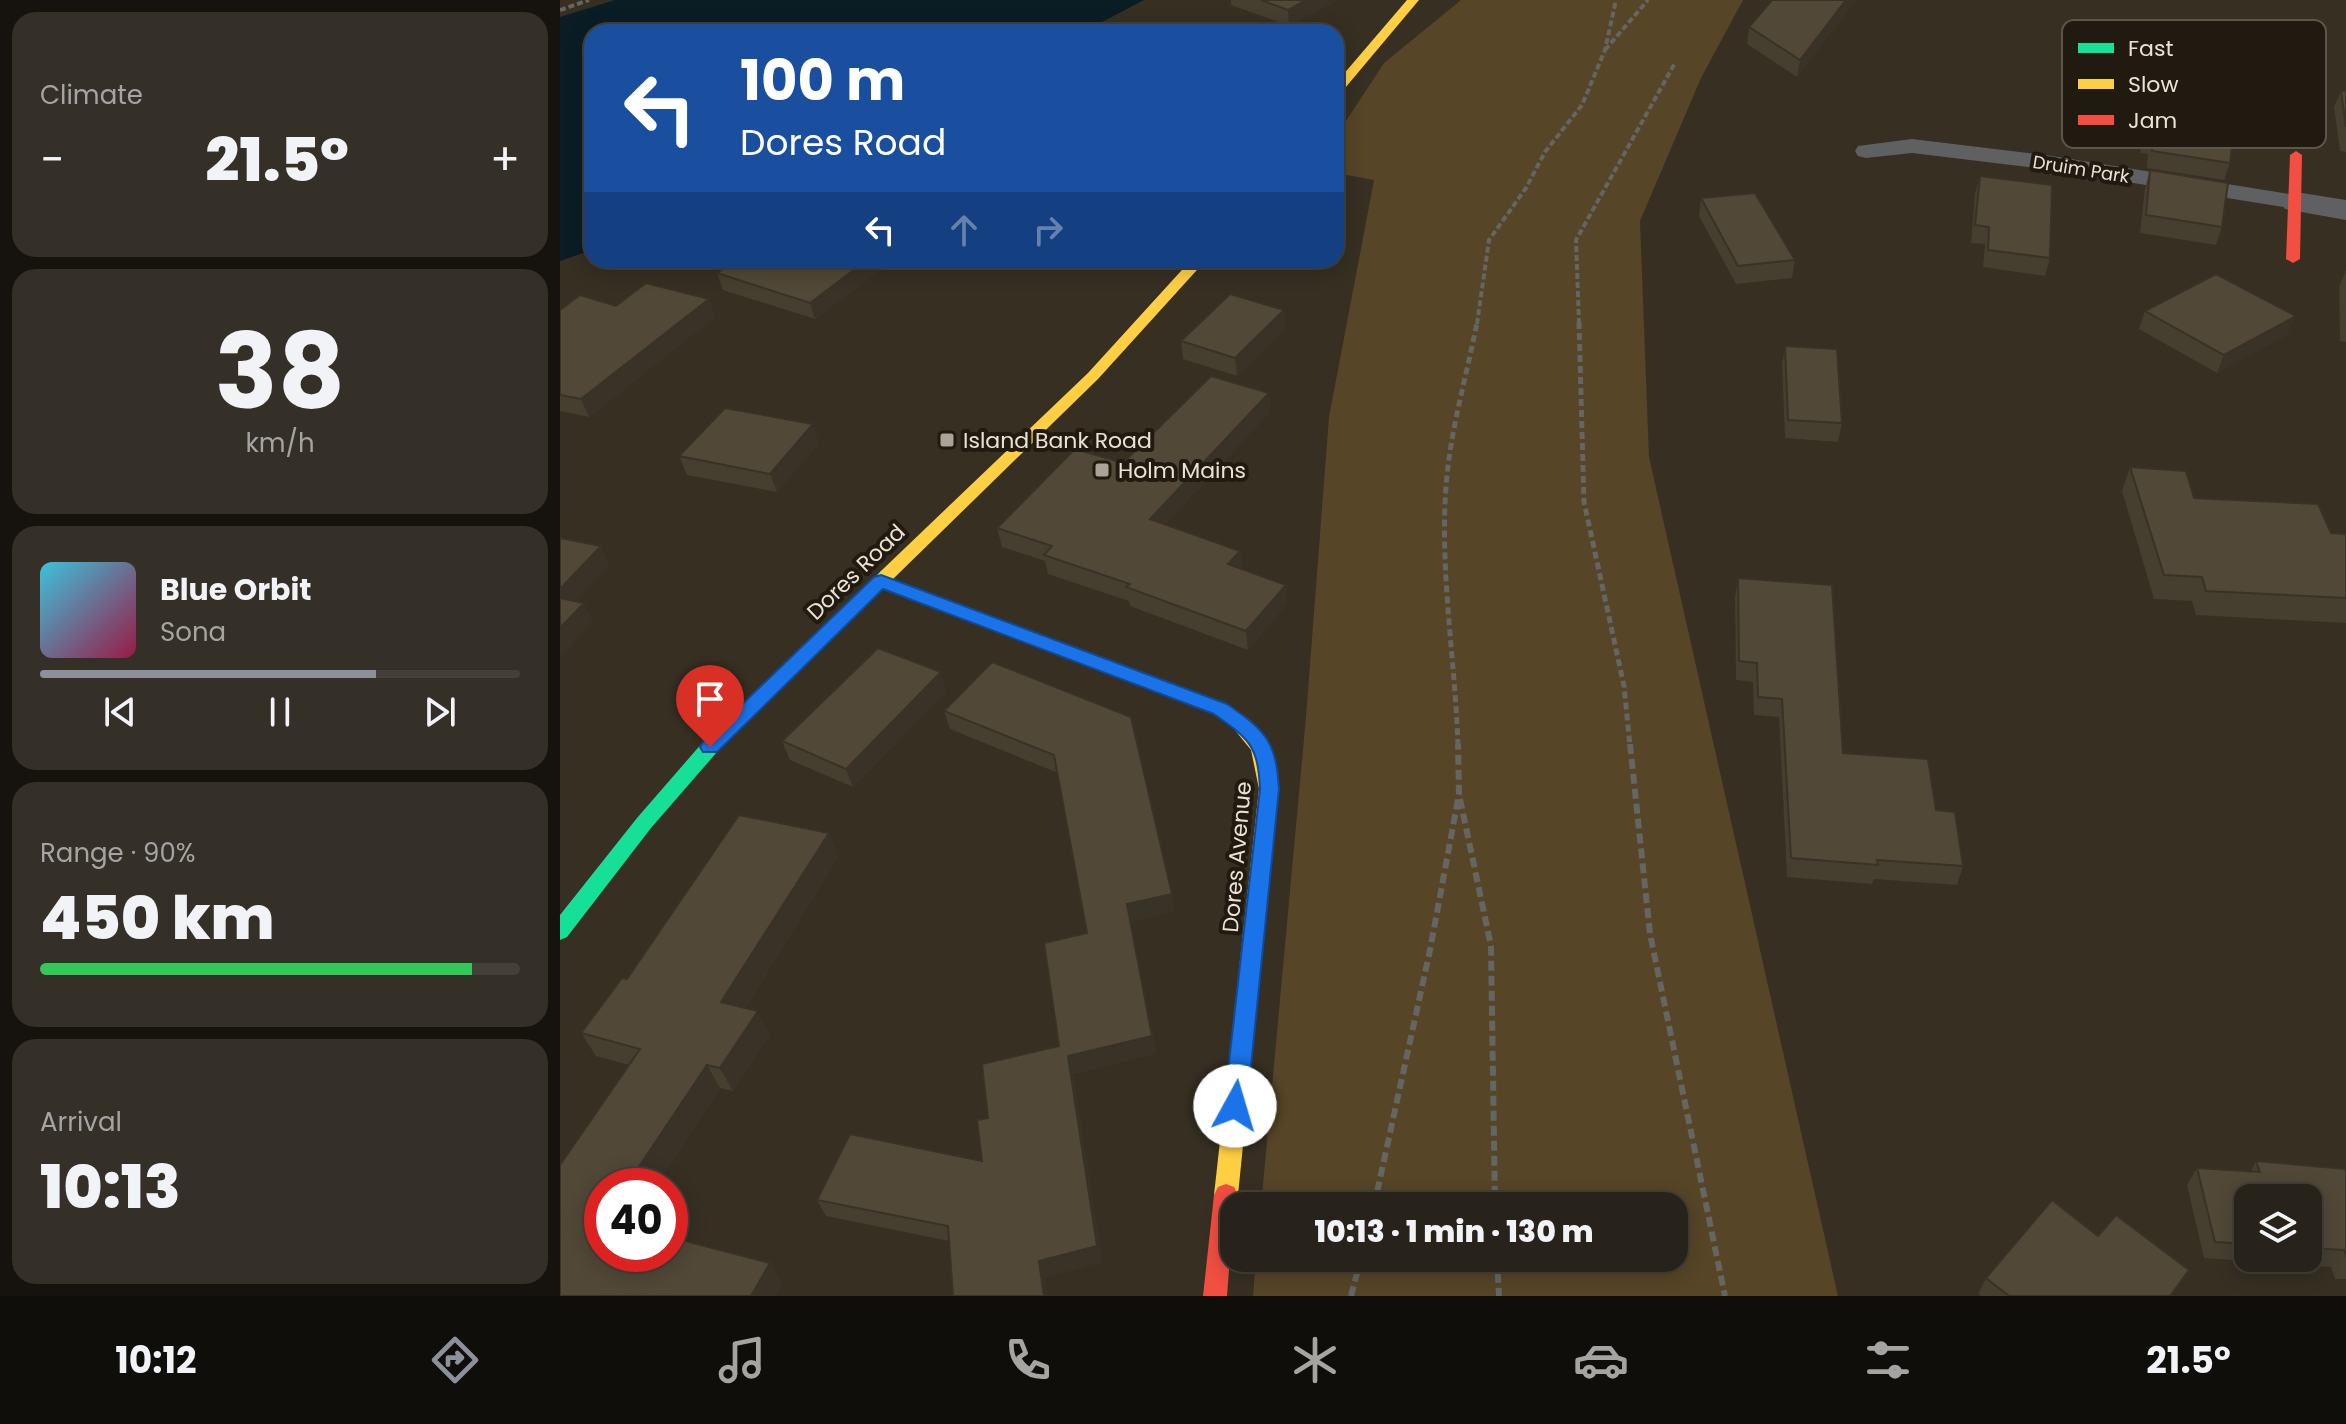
<!DOCTYPE html>
<html lang="en">
<head>
<meta charset="utf-8">
<style>
	:root { --surface:#28231a; --page:#342f27; --text:#f1f3f6; --muted:#a5a4a2; --line:#444039; --accent:#8c9099 }
	body { margin:0; font-family:Poppins,sans-serif; background:var(--page); color:var(--text); height:100vh; display:flex; flex-direction:column; font-size:30px; white-space:nowrap }
	* { box-sizing:border-box; margin:0 }
	p { font-size:26px; color:var(--muted) }
	.icon { flex:none; width:44px; height:44px; fill:none; stroke:currentColor; stroke-width:2; stroke-linecap:round; stroke-linejoin:round }
	.map { position:relative; flex:1; overflow:hidden }
	.side { display:flex; flex-direction:column; gap:12px; padding:12px; background:#16130e; width:560px }
	.side>* { flex:none }
	.top-card { position:absolute; left:24px; top:24px; width:760px; height:244px; border-radius:24px; box-shadow:0 4px 20px #0003,0 0 0 2px var(--line); background:#1a4fa0; color:#fff; overflow:hidden }
	.fabs { position:absolute; left:1674px; top:1184px; display:grid; gap:16px }
	.fabs a { display:grid; place-items:center; width:88px; height:88px; border-radius:16px; background:var(--surface); box-shadow:0 4px 20px #0003,0 0 0 2px var(--line); font-size:40px }
	.speed { position:absolute; left:24px; top:1168px; display:flex; gap:16px; font-size:40px; font-weight:700; text-align:center }
	.speed>* { display:grid; place-content:center; width:104px; height:104px; border-radius:50%; background:var(--surface); box-shadow:0 4px 20px #0003,0 0 0 2px var(--line); line-height:1 }
	.speed .limit { border:12px solid #d22; background:#fff; color:#111 }
	.pin { position:absolute; display:grid; place-items:center; width:68px; height:68px; color:#fff; margin:-82px -34px; border-radius:50% 50% 50% 0; rotate:-45deg; box-shadow:0 0 8px #0007 }
	.pin .icon { rotate:45deg }
	.me { position:absolute; width:88px; margin:-44px; rotate:6deg; stroke-linejoin:round; filter:drop-shadow(0 0 6px #0008) }
	.turn { display:flex; align-items:center; gap:28px; height:168px; padding:0 24px; font-size:36px }
	.turn .icon { width:104px; height:104px; stroke-width:2.5 }
	.turn b { display:block; font-size:56px; line-height:68px }
	.lanes { display:flex; align-items:center; height:76px; padding:0 24px; background:#0003; justify-content:center; gap:40px; direction:ltr }
	.lanes .off { opacity:.35 }
	.big { font-size:60px; font-weight:800; line-height:1.1 }
	.side .tile { flex:1; display:flex; flex-direction:column; justify-content:center; gap:12px; min-width:0; padding:0 28px; border-radius:24px; background:var(--page) }
	.side .dial { align-items:center; gap:0 }
	.dial b { font-size:104px; line-height:1 }
	.song { display:flex; align-items:center; gap:24px }
	.cover { width:96px; height:96px; border-radius:12px; background:linear-gradient(135deg,hsl(190 70% 55%),hsl(340 70% 35%)) }
	.played { height:8px; border-radius:4px; background:linear-gradient(90deg,var(--accent) 70%,var(--line) 70%) }
	.keys { display:flex; justify-content:space-around; direction:ltr }
	.heat { display:flex; justify-content:space-between; align-items:center; font-size:44px; direction:ltr }
	.charge { height:12px; border-radius:6px; background:linear-gradient(90deg,#34c759 90%,var(--line) 0) }
	.trip { position:absolute; left:660px; top:1192px; width:468px; height:80px; border-radius:24px; background:var(--surface); box-shadow:0 4px 20px #0003,0 0 0 2px var(--line); font-weight:800; line-height:80px; text-align:center }
	.tabs { display:flex; height:128px; justify-content:space-around; align-items:center; background:#100e0a; color:var(--muted) }
	.tabs .icon { width:56px; height:56px }
	.tabs .active { color:var(--accent) }
	.tabs b { font-size:36px; color:var(--text) }
	main { display:flex; flex:1; min-height:0 }
	.map>svg:first-child { display:block }
</style>
</head>
<body>
<main>
<section class="side">
<div class="tile"><p>Climate</p>
<div class="heat"><a>−</a><b class="big">21.5°</b><a>+</a></div>
</div>
<div class="tile dial"><b>38</b><p>km/h</p></div>
<div class="tile">
<div class="song"><i class="cover"></i><div><b>Blue Orbit</b><p>Sona</p></div></div>
<div class="played"></div>
<div class="keys"><svg class="icon" aria-label="previous" viewBox="0 0 24 24"><path d="M18 5L8 12l10 7zM5 5v14"/></svg><svg class="icon" aria-label="pause" viewBox="0 0 24 24"><path d="M8 5v14M16 5v14"/></svg><svg class="icon" aria-label="next" viewBox="0 0 24 24"><path d="M6 5l10 7-10 7zM19 5v14"/></svg></div>
</div>
<div class="tile"><p>Range · 90%</p><b class="big">450 km</b><div class="charge"></div></div>
<div class="tile"><p>Arrival</p><b class="big">10:13</b></div>
</section>
<div class="map">
<svg width="1786" height="1296" viewBox="0 0 1786 1296">
	<rect width="100%" height="100%" fill="#362f22"/>
	<path fill="#564527" d="M901,0H1183L1141,78L1080,221L1089,457L1278,1296H693L696,1258H1114V1206H701L746,717L769,417L814,180L776,173V136L824,63Z"/>
	<path fill="#0a1d25" d="M55,0H584L523,32H32V250L0,261V17Z"/>
	<g fill="none" stroke-linecap="round" stroke-linejoin="round">
		<g stroke="#656562" stroke-width="4" stroke-dasharray="6 3" stroke-linecap="butt">
			<path d="M0,10L29,0"/>
			<path d="M1045,50L1088,0"/>
			<path d="M917,324L929,240L966,188L985,152L1022,105L1045,50L1056,0"/>
			<path d="M1019,324L1016,240L1115,63"/>
		</g>
		<g stroke="#656562" stroke-width="5" stroke-dasharray="7 4" stroke-linecap="butt">
			<path d="M1019,322L1024,502L1064,686L1070,746"/>
			<path d="M898,746C895,653 877,558 888,466C894,418 908,369 917,322"/>
		</g>
		<g stroke="#656562" stroke-width="6" stroke-dasharray="10 5" stroke-linecap="butt">
			<path d="M1070,744L1090,934L1165,1296"/>
			<path d="M900,799L931,946L935,1206"/>
			<path d="M814,1206L870,950L899,794L898,744"/>
			<path d="M937,1258L939,1296"/>
			<path d="M791,1296L801,1258"/>
		</g>
		<path fill="#5e6061" fill-rule="evenodd" d="M1352,139L1492,156L1736,195L1744,197L1748,202L1744,207L1736,209L1492,170L1352,153L1306,158L1298,156L1295,151L1298,146Z"/>
		<path fill="#5e6061" fill-rule="evenodd" d="M1736,192L1786,200V220L1725,209L1720,202L1725,195Z"/>
		<path fill="#16e098" fill-rule="evenodd" d="M327,569L336,575L333,579L157,752L91,828L7,937L0,940V915L77,818L143,742L321,571Z"/>
		<g fill="#ffcf43" fill-rule="evenodd">
			<path d="M847,0H859L780,94L776,95V83Z"/>
			<path d="M631,260H646L538,379L333,579H321L318,575L321,571L528,373Z"/>
			<path d="M675,712C705,721 716,762 719,789L678,1195L674,1203L666,1206L658,1203L654,1195L699,789L691,750L666,719L668,714Z"/>
		</g>
		<g fill="#f24e42" fill-rule="evenodd">
			<path d="M1736,151L1742,155L1740,259L1733,263L1726,259L1730,155Z"/>
			<path d="M321,575L668,704L684,719L682,724H668L654,714L315,585L312,581L315,577Z"/>
			<path d="M666,1184L674,1187L678,1195L677,1206H674L667,1296H643L654,1195L658,1187Z"/>
		</g>
	</g>
	<g fill="#463e2f" fill-rule="evenodd">
		<path d="M671,0H777L729,26L671,5Z"/>
		<path d="M1296,0L1237,77L1187,44L1189,27Z"/>
		<path d="M1596,83L1670,163L1664,180L1587,168L1588,154L1580,153L1590,100Z"/>
		<path d="M1781,91H1786V152L1780,151L1774,107Z"/>
		<path d="M1590,170L1662,227L1656,245L1580,233L1585,188Z"/>
		<path d="M1420,176L1490,258L1485,276L1423,267L1425,244L1411,243L1415,193Z"/>
		<path d="M1141,198L1235,260L1232,278L1176,284L1139,216Z"/>
		<path d="M175,260H334L255,319L163,290L157,273Z"/>
		<path d="M1786,270V342L1780,341L1779,287Z"/>
		<path d="M56,306L155,317L29,417L0,411V310Z"/>
		<path d="M724,310L726,328L677,376L623,359L621,341Z"/>
		<path d="M1585,311L1728,334L1657,373L1579,329Z"/>
		<path d="M1225,346L1282,423L1278,442L1225,438L1222,364Z"/>
		<path d="M709,393L710,412L605,524L680,551L682,569L726,585L727,604L688,650L570,606L569,601L488,574L485,561L442,547L437,528L563,463Z"/>
		<path d="M259,443L217,492L127,475L119,456Z"/>
		<path d="M1570,467L1634,498L1771,533L1786,534V623L1636,615L1632,601L1594,599L1562,491Z"/>
		<path d="M1178,578L1283,753L1376,810L1403,866L1397,885L1314,879L1312,884L1227,877L1219,717L1194,715L1193,682L1176,680L1175,597Z"/>
		<path d="M432,662L615,911L571,922L596,1053L513,1074L542,1262L485,1277L389,1241L266,1216L257,1200L422,1161L428,1118L499,1046L527,933L498,773L390,729L384,711Z"/>
		<path d="M386,691L293,787L230,760L222,741Z"/>
		<path d="M269,833L278,857L185,1008L210,1034L173,1091L160,1088L96,1186H42V1254L210,1263L223,1284L0,1296L69,1065L36,1056L21,1033L67,979Z"/>
		<path d="M1696,1161L1786,1169V1279H1775L1771,1267L1644,1258L1627,1185L1637,1168L1690,1172ZM1688,1198H1748V1258H1688Z"/>
		<path d="M1629,1270L1611,1296H1421L1418,1294L1426,1278Z"/>
	</g>
	<g fill="#393226">
		<path d="M746,0H777L729,26L728,10Z"/>
		<path d="M1286,0H1296L1237,77L1240,60Z"/>
		<path d="M307,260H334L255,319L250,303Z"/>
		<path d="M149,299L155,317L29,417L21,399Z"/>
		<path d="M724,310L726,328L677,376L675,358Z"/>
		<path d="M1736,316L1728,334L1657,373L1664,355Z"/>
		<path d="M709,393L710,412L593,538L590,519Z"/>
		<path d="M253,424L259,443L217,492L210,474Z"/>
		<path d="M41,546L50,565L2,615L0,612V589Z"/>
		<path d="M680,551L682,570L668,564Z"/>
		<path d="M726,585L727,604L688,650L686,631Z"/>
		<path d="M24,603L33,622L0,658V628Z"/>
		<path d="M381,672L386,691L293,787L286,769Z"/>
		<path d="M269,833L278,857L174,1025L161,1002Z"/>
		<path d="M612,894L615,911L571,922L596,1053L513,1074L542,1262L485,1277L488,1296H484L479,1261L508,1056L567,904Z"/>
		<path d="M198,1011L210,1034L173,1091L160,1068Z"/>
		<path d="M147,1065L160,1088L96,1186H66Z"/>
		<path d="M210,1263L223,1284L216,1296H191Z"/>
	</g>
	<g fill="#514837" stroke="#393226" stroke-width="2">
		<path d="M701,0H746L728,10Z"/>
		<path d="M1212,0H1286L1240,60L1189,27Z"/>
		<path d="M1683,55L1670,163L1592,151L1593,137L1585,136L1596,83Z"/>
		<path d="M1781,91H1786V127Z"/>
		<path d="M1590,170L1668,183L1662,227L1586,215Z"/>
		<path d="M1420,176L1492,185L1490,258L1428,250L1429,227L1415,225Z"/>
		<path d="M1195,193L1235,260L1178,266L1141,198Z"/>
		<path d="M175,260H307L250,303L157,273Z"/>
		<path d="M1656,274L1736,316L1664,355L1585,311Z"/>
		<path d="M86,283L149,299L21,399L0,395V310L20,295L56,306Z"/>
		<path d="M670,294L724,310L675,358L621,341Z"/>
		<path d="M1225,346L1277,349L1282,423L1228,420Z"/>
		<path d="M651,376L709,393L590,519L680,551L668,564L726,585L686,631L566,587L570,584L484,555L492,546L437,528L515,449L563,463Z"/>
		<path d="M165,408L253,424L210,474L119,456Z"/>
		<path d="M1570,467L1626,471L1634,498L1758,504L1771,533L1786,534V598L1646,591L1642,577L1604,575Z"/>
		<path d="M0,538L41,546L0,589Z"/>
		<path d="M1178,578L1272,585L1283,753L1368,759L1376,810L1395,812L1403,866L1317,860L1318,865L1231,858L1222,699L1198,697L1197,663L1179,661Z"/>
		<path d="M0,598L24,603L0,628Z"/>
		<path d="M318,648L381,672L286,769L222,741Z"/>
		<path d="M432,662L571,717L612,894L567,904L592,1036L508,1056L537,1246L479,1261L484,1296H393L388,1226L257,1200L290,1134L422,1161L417,1120L428,1118L422,1064L499,1046L484,943L527,933L494,755L384,711Z"/>
		<path d="M179,815L269,833L161,1002L198,1011L160,1068L147,1065L66,1186H42V1254H110V1237L210,1263L191,1296H0V1165L80,1049L21,1033L62,978L67,979Z"/>
		<path d="M1696,1161L1786,1169V1256L1784,1250L1748,1248V1198H1688V1244L1655,1242L1637,1168L1700,1172Z"/>
		<path d="M1492,1200L1538,1236L1556,1215L1629,1270L1610,1296H1449L1426,1278Z"/>
	</g>
	<path fill="#1a73e8" stroke="#114b97" stroke-width="2" d="M321,575L667,704C706,731 716,741 719,789L687,1106L684,1113L675,1116L667,1113L664,1106L700,789C698,745 689,739 654,714L323,589L157,752H143L140,747L143,742L314,577Z"/>
	<g fill="#aca396" stroke="#201a10" stroke-width="3">
		<rect x="379" y="432" width="16" height="16" rx="4"/>
		<rect x="534" y="462" width="16" height="16" rx="4"/>
	</g>
	<g text-anchor="middle" dominant-baseline="central" stroke-width="8" stroke-linejoin="round" paint-order="stroke">
		<g font-size="18" fill="#ebe2d5" stroke="#201a10">
			<text transform="translate(1521 169) rotate(9)">Druim Park</text>
		</g>
		<g font-size="22" fill="#ebe2d5" stroke="#201a10" text-anchor="start">
			<text x="403" y="440">Island Bank Road</text>
			<text x="558" y="470">Holm Mains</text>
		</g>
		<g font-size="22" fill="#ebe2d5" stroke="#201a10">
			<text transform="translate(296 572) rotate(-44)">Dores Road</text>
			<text transform="translate(677 857) rotate(-85)">Dores Avenue</text>
		</g>
	</g>
	<rect x="1502" y="20" width="264" height="128" rx="12" fill="#201a10" stroke="#5d564b" stroke-width="2"/>
	<rect x="1518" y="43" width="36" height="10" fill="#16e098"/>
	<rect x="1518" y="79" width="36" height="10" fill="#ffcf43"/>
	<rect x="1518" y="115" width="36" height="10" fill="#f24e42"/>
	<g font-size="22" fill="#ebe2d5">
		<text x="1568" y="56">Fast</text>
		<text x="1568" y="92">Slow</text>
		<text x="1568" y="128">Jam</text>
	</g>
</svg>
<div class="fabs">
<a><svg class="icon" aria-label="layers" viewBox="0 0 24 24"><path d="M12 4l9 5-9 5-9-5zM3 14l9 5 9-5"/></svg></a>
</div>
<div class="speed"><div class="limit">40</div></div>
<div class="pin" style="left:150px;top:747px;background:#d93025"><svg class="icon" aria-label="arrive" viewBox="0 0 24 24"><path d="M6 21V4h12l-3 4 3 4H6"/></svg></div>
<svg class="me" style="left:675px;top:1106px" viewBox="-20 -20 40 40"><circle r="19" fill="#fff"/><path d="M0-13L10 11 0 6-10 11z" fill="#1a73e8"/></svg>
<div class="trip">10:13 · 1 min · 130 m</div>
<div class="top-card">
<div class="turn"><svg class="icon" aria-label="left" viewBox="0 0 24 24"><path d="M17 20v-9H6M10 6l-5 5 5 5"/></svg><div><b>100 m</b>Dores Road</div></div>
<div class="lanes"><svg class="icon" aria-label="left" viewBox="0 0 24 24"><path d="M17 20v-9H6M10 6l-5 5 5 5"/></svg><svg class="icon off" aria-label="ahead" viewBox="0 0 24 24"><path d="M12 20V5M6 11l6-6 6 6"/></svg><svg class="icon off" aria-label="right" viewBox="0 0 24 24"><path d="M7 20v-9h11M14 6l5 5-5 5"/></svg></div>
</div>
</div>
</main>
<nav class="tabs">
<b>10:12</b>
<svg class="icon active" aria-label="directions" viewBox="0 0 24 24"><path d="M12 3l9 9-9 9-9-9zM9 14v-3h6M13 9l2 2-2 2"/></svg>
<svg class="icon" aria-label="music" viewBox="0 0 24 24"><path d="M9 18V5l10-2v13"/><circle cx="6" cy="18" r="3"/><circle cx="16" cy="16" r="3"/></svg>
<svg class="icon" aria-label="phone" viewBox="0 0 24 24"><path d="M5 4h4l2 5-3 2q2 4 5 5l2-3 5 2v4C11 20 4 13 5 4z"/></svg>
<svg class="icon" aria-label="climate" viewBox="0 0 24 24"><path d="M12 3v18M4 7l16 10M4 17L20 7"/></svg>
<svg class="icon" aria-label="car" viewBox="0 0 24 24"><path d="M5 17H2v-5l4-1 3-4h7l3 4 3 1v5h-3M9 17h6M6 11h13"/><circle cx="7" cy="17" r="2"/><circle cx="17" cy="17" r="2"/></svg>
<svg class="icon" aria-label="filters" viewBox="0 0 24 24"><path d="M4 7h16M4 17h16"/><circle cx="9" cy="7" r="2"/><circle cx="15" cy="17" r="2"/></svg>
<b>21.5°</b>
</nav>
</body>
</html>
